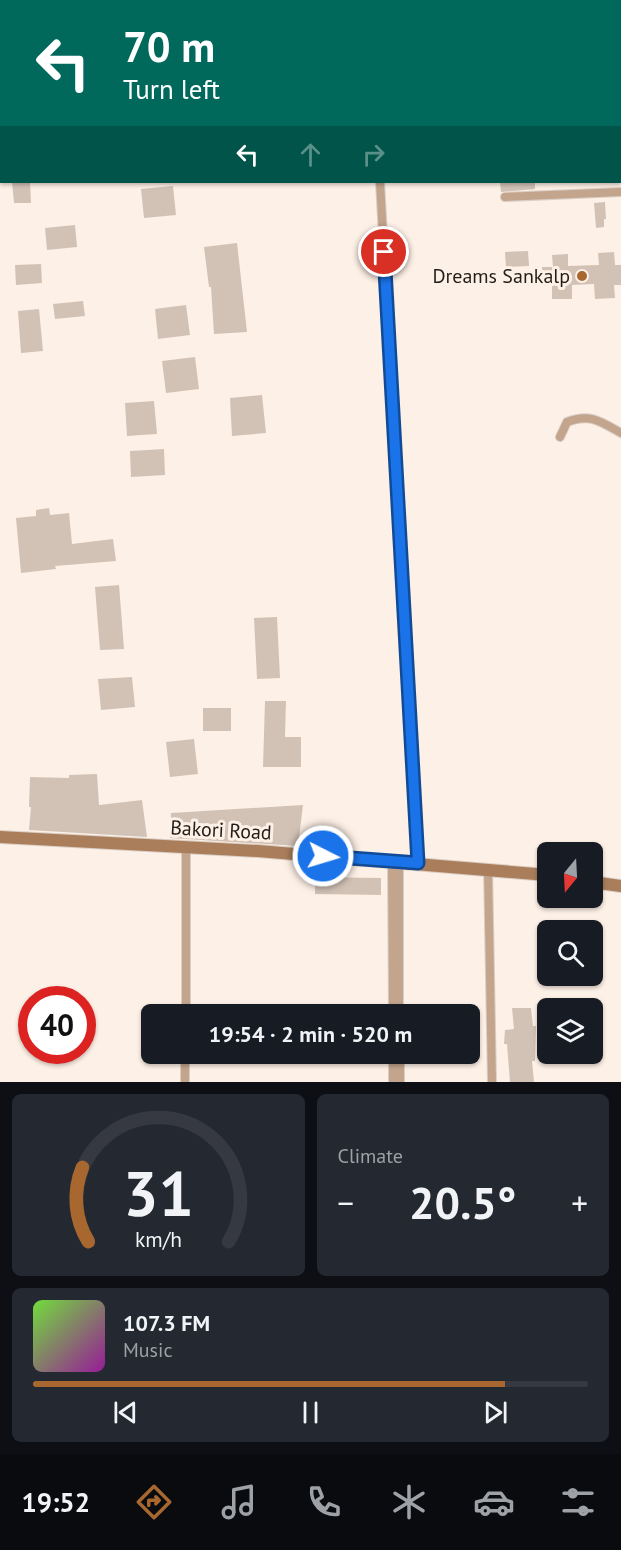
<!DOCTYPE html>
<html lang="en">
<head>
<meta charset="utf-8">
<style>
	:root { --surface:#171b24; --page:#242831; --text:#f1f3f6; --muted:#9ea1a6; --line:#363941; --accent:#a7672f }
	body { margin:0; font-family:"PT Sans",sans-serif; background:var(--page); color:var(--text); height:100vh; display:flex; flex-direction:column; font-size:22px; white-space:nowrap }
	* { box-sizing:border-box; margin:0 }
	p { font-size:20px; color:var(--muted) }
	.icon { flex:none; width:33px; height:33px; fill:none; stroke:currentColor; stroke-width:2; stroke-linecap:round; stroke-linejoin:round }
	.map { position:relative; height:1082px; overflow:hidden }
	.sheet { display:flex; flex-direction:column; gap:12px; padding:12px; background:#0d0f14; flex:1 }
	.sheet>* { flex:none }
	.banner { position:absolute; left:0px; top:0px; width:621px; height:183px; box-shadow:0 2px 4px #0004; background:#00695c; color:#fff; overflow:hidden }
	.needle { width:39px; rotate:198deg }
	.fabs { position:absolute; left:537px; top:842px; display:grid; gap:12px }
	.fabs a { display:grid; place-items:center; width:66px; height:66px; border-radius:9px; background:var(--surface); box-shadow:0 2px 4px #0004; font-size:30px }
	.speed { position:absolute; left:18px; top:986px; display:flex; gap:12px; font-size:30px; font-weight:700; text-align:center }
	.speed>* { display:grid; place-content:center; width:78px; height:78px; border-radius:50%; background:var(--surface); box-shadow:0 2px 4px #0004; line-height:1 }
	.speed .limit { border:9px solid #d22; background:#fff; color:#111 }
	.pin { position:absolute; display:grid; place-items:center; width:51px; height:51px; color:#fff; margin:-26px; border:3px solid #fff; border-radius:50%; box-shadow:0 2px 6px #0007 }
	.me { position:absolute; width:66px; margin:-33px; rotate:95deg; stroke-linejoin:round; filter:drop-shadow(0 0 4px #0008) }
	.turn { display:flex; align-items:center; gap:21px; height:126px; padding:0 24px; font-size:27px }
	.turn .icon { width:78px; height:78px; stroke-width:2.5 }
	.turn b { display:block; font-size:42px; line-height:51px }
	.lanes { display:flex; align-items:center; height:57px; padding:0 24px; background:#0003; justify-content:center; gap:30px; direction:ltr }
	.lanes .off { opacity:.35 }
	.big { font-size:45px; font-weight:800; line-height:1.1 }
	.sheet .tile { flex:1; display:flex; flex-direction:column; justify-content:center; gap:9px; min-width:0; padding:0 21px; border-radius:9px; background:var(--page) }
	.sheet .dial { align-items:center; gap:0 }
	.dial svg { height:156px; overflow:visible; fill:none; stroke:var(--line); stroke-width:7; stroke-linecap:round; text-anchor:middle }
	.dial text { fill:var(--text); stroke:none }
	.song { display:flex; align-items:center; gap:18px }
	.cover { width:72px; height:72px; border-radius:9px; background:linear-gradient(135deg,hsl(100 70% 55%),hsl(300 70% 35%)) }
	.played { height:6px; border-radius:3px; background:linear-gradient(90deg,var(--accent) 85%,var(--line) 85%) }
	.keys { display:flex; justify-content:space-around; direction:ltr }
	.heat { display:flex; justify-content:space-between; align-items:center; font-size:33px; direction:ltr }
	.sheet .tiles { flex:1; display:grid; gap:12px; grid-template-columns:1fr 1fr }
	.tile:last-child { grid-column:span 2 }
	.trip { position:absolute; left:141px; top:1004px; width:339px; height:60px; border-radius:9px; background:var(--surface); box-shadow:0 2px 4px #0004; font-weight:800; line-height:60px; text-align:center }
	.tab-bar { display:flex; height:96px; justify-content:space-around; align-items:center; background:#090b0e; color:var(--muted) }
	.tab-bar .icon { width:42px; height:42px }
	.tab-bar .current { color:var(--accent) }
	.tab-bar b { font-size:27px; color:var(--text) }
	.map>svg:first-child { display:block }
</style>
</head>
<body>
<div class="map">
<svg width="621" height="1082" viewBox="0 0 621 1082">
	<rect width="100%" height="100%" fill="#fdf0e6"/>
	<g fill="#d2c2b6">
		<path d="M12,182H30L31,203H14Z"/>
		<path d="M500,182H535V189L501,192Z"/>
		<path d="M173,186L176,215L144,218L141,189Z"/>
		<path d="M605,202L606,219H604V227L596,228L594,203Z"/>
		<path d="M75,225L77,247L47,250L45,228Z"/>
		<path d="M237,243L247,332L214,334L211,287H209L204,247Z"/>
		<path d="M528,251L529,266L506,267L505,252Z"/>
		<path d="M614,252L615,265H621V285H614L615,298L595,299L594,284L572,285V299H552V285L543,286L542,267H553L552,255L568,254V266L599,265L598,253Z"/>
		<path d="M41,264L42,283L16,285L15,265Z"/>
		<path d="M83,301L85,316L55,319L53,304Z"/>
		<path d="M186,305L190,335L158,339L155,309Z"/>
		<path d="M39,309L43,351L21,353L18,311Z"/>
		<path d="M195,357L199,389L166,393L162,361Z"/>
		<path d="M262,395L266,433L232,436L230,398Z"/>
		<path d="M154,401L157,434L127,436L125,403Z"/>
		<path d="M164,449L165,475L131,477L130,451Z"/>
		<path d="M49,508L50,515L69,513L72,544L113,539L116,561L55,566L56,569L21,573L16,518L36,516V510Z"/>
		<path d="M119,585L124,649L100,650L95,587Z"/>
		<path d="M277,617L280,678L257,679L254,618Z"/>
		<path d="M132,677L135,707L101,710L98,679Z"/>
		<path d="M265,701H286L285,737H301V767H263Z"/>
		<rect x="203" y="708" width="28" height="23"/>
		<path d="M194,739L198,774L170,777L166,742Z"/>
		<path d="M97,774L99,805L142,800L147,837L29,830L31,807H29L30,777L69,778V775Z"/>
		<path d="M303,805L298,846L170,838L171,813Z"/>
		<path d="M315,877L381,878V895L315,894Z"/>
		<path d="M512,1008H531L533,1026H536L535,1061H532L534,1082H510L507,1044H504L505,1030L514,1029Z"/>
	</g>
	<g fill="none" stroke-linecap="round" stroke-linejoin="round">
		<defs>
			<g id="street">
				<path d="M307,0V2"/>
				<path d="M368,0V2"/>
				<path d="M525,0V2"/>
				<path d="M597,0V2"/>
				<path d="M620,108H621"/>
				<path d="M380,182L418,863"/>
				<path d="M505,197L621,192"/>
				<path d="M560,437L567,422C590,413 600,421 621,433"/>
				<path d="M392,861L393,1014"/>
				<path d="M399,862V1014"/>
				<path d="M488,869L492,1082"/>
				<path d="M186,1014V848"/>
				<path d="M400,1053V1082"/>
				<path d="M185,1082V1053"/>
				<path d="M393,1082V1053"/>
			</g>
			<g id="secondary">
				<path d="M0,837L258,851L548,875"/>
				<path d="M592,882L621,886"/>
			</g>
		</defs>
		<use href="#street" stroke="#dacec5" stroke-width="10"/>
		<use href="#secondary" stroke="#dacec5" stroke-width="14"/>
		<use href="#street" stroke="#c3a48d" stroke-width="8"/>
		<use href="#secondary" stroke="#aa7e5b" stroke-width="12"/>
	</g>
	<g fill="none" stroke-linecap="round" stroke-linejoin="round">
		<defs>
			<path id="route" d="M323,856L418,863L384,252"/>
		</defs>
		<use href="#route" stroke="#114b97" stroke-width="15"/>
		<use href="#route" stroke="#1a73e8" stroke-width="10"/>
	</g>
	<circle fill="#a7672f" stroke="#fdf0e6" stroke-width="2" cx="582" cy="276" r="6"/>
	<g text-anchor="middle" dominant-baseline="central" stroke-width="6" stroke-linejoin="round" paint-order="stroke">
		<g font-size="20" fill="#231d19" stroke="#fdf0e6" text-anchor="end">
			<text x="570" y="276">Dreams Sankalp</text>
		</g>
		<g font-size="20" fill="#231d19" stroke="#fdf0e6">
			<text transform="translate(221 830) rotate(3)">Bakori Road</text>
		</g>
	</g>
</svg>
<div class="fabs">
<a><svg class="needle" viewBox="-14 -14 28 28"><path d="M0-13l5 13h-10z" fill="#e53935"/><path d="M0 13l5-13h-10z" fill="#9ea1a6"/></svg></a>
<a><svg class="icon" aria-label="search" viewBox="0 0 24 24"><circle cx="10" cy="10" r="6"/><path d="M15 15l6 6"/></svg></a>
<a><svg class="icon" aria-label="layers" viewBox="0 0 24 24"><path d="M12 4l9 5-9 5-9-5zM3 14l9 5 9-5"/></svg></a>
</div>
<div class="speed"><div class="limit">40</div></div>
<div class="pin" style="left:384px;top:252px;background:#d93025"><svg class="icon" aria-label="arrive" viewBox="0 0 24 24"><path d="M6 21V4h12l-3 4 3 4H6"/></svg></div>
<svg class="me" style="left:323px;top:856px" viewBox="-20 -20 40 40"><circle r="17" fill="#1a73e8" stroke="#fff" stroke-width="3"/><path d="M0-11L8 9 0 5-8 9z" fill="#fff"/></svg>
<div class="trip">19:54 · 2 min · 520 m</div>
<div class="banner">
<div class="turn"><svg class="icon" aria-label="left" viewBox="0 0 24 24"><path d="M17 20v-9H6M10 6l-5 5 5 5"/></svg><div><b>70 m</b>Turn left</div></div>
<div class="lanes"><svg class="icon" aria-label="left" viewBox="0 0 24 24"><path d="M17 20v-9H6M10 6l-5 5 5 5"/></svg><svg class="icon off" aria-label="ahead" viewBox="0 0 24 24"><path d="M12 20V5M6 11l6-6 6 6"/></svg><svg class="icon off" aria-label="right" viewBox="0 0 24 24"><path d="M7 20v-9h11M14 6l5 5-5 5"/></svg></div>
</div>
</div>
<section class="sheet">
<div class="tiles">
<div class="tile dial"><svg viewBox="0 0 100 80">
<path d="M14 69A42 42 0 1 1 86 69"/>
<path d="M14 69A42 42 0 0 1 11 31" stroke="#a7672f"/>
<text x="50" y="56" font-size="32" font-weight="700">31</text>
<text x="50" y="72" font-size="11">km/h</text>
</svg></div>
<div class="tile"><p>Climate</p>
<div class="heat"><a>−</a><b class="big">20.5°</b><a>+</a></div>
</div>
<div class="tile">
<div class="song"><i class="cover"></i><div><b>107.3 FM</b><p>Music</p></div></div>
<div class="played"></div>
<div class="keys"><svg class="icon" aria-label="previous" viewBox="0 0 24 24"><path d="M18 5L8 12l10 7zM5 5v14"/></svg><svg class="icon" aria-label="pause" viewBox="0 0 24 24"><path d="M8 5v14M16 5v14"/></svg><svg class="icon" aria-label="next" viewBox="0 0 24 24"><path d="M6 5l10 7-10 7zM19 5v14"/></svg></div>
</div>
</div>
</section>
<nav class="tab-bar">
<b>19:52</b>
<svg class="icon current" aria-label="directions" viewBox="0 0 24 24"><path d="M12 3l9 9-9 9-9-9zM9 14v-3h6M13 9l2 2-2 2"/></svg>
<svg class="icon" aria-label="music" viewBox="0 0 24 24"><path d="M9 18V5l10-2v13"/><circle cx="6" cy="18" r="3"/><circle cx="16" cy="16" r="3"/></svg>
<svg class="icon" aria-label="phone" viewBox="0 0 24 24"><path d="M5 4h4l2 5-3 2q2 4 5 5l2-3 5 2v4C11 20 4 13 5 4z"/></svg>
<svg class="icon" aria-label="climate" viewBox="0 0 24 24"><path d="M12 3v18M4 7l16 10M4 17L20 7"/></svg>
<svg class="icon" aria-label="car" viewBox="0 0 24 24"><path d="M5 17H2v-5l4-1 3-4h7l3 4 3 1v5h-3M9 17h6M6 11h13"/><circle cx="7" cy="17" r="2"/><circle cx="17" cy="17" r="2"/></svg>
<svg class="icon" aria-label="filters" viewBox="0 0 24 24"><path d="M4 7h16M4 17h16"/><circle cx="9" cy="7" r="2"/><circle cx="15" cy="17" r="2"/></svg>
</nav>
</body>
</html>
